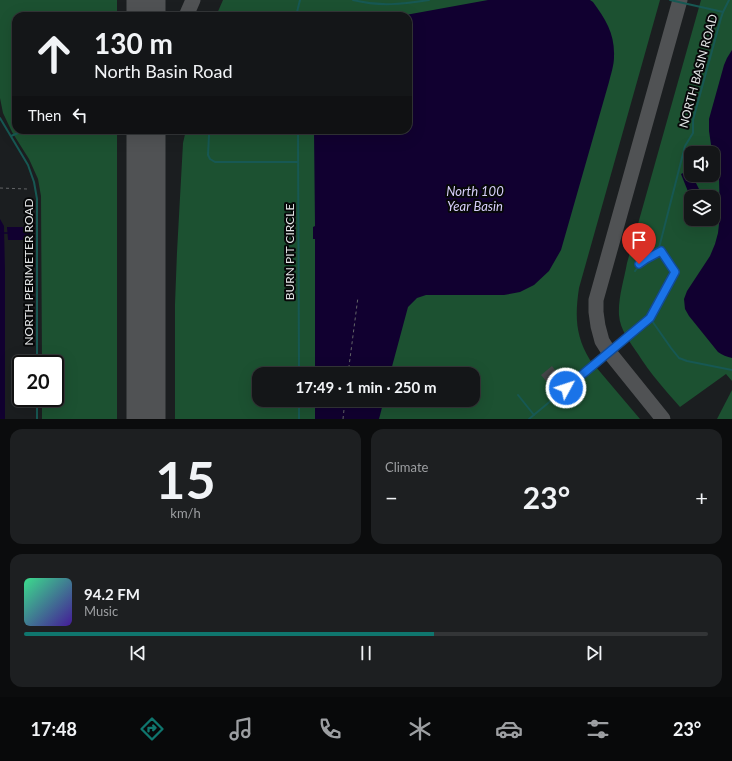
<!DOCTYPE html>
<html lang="en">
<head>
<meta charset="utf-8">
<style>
	:root { --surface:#141618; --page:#1d1f21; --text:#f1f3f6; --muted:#9d9fa2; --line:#333537; --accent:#0f766e }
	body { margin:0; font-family:Lato,sans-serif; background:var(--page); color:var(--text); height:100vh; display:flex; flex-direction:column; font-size:15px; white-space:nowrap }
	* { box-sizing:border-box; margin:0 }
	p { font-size:13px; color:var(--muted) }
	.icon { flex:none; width:22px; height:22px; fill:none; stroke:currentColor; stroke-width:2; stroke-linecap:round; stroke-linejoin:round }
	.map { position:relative; height:419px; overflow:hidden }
	.panel { display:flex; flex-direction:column; gap:10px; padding:10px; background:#0b0c0d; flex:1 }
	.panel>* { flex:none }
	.banner { position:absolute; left:12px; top:12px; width:400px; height:122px; border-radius:12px; box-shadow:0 4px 16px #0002,0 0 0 1px var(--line); background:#141618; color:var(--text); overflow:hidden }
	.fabs { position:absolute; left:684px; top:146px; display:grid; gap:8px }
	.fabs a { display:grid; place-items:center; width:36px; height:36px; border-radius:8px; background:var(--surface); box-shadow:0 4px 16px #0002,0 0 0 1px var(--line); font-size:20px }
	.speed { position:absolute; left:12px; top:355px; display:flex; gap:8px; font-size:20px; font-weight:700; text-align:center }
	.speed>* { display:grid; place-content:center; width:52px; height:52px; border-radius:50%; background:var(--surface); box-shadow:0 4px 16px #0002,0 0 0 1px var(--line); line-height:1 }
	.speed .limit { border:2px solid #111; border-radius:6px; background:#fff; color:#111 }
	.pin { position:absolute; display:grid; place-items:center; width:34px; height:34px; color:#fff; margin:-41px -17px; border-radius:50% 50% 50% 0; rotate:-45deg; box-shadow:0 0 4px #0007 }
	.pin .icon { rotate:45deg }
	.me { position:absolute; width:44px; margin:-22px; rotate:50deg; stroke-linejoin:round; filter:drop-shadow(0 0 3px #0008) }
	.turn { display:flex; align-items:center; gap:14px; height:84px; padding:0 16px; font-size:18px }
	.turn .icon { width:52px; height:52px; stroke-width:2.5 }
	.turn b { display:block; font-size:28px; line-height:34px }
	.then { display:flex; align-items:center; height:38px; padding:0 16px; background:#0003; gap:8px; font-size:15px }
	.big { font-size:30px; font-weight:700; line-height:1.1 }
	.panel .tile { flex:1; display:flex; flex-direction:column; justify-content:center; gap:6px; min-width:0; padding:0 14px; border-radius:12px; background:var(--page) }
	.panel .dial { align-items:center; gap:0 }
	.dial b { font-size:52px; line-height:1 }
	.song { display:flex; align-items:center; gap:12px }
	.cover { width:48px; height:48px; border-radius:6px; background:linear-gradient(135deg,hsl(150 70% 55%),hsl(260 70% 35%)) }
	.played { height:4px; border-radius:2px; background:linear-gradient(90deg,var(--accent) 60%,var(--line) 60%) }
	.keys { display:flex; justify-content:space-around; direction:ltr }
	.heat { display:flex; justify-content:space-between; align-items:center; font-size:22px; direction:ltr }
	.panel .tiles { flex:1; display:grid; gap:10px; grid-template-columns:1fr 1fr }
	.tile:last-child { grid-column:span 2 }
	.trip { position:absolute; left:252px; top:367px; width:228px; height:40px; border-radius:12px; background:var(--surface); box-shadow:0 4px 16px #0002,0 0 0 1px var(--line); font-weight:700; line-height:40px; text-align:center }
	.tabs { display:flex; height:64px; justify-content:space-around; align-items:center; background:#08090a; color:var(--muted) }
	.tabs .icon { width:28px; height:28px }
	.tabs .on { color:var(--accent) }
	.tabs b { font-size:18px; color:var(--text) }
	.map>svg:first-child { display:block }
</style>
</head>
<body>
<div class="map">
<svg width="732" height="419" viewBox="0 0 732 419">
	<rect width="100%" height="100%" fill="#1b1e20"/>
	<g fill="#1c5131" fill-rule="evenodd">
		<path d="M0,0H117V16H16V130H117V419H42V398H55V364H42L41,196L38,179L29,159L12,132L3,113L0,98Z"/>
		<path d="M223,0H660L579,288C575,315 575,336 590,360L640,419H175V304L177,252L183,143L186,130H408V16H216ZM259,374H473V400H259Z"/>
		<path d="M701,0H732V381L726,374L680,407C665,390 650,373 638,354C630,342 620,330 619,315C618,298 624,280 627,263ZM691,153H713V175H691ZM691,197H713V219H691Z"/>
		<path d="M732,390V419H717Z"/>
	</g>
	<g fill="#110030">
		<path d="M488,0H590L593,2C606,20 615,34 614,57C614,65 611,74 609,82L561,250L549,271L534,285L520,292L504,295H426L417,298L408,307L390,374H315V239H313V227L315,226L314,130H408V16H400Z"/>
		<path d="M732,50V358C727,357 722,355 718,352L689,316L685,309L684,299L687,291L710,256L715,244L718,233L720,215L719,178L714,165L709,131V119L724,65L727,58Z"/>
		<path d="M690,170L691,175H692L699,189L689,194L681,174Z"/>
		<path d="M0,219L4,226L5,272V419H0Z"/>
		<path d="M7,227H30V240H8Z"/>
		<path d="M315,400H384L379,419H315Z"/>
	</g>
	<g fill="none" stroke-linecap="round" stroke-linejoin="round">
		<path stroke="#110030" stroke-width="1.5" d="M0,233H8"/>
		<g stroke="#505254" stroke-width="15">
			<path d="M186,16L193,0"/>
			<path d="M146,208L156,130"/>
			<path d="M663,419L609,352L602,341L598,326L596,312V300L680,0"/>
		</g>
		<g stroke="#505254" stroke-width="39">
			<path d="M146,16V0"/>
			<path d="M146,419V130"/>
		</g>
	</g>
	<path fill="#444648" d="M552,366L561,378L551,387L541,375Z"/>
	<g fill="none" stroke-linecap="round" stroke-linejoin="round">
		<g stroke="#636567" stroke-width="1" stroke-dasharray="3 3" stroke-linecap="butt">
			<path d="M0,188L27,189"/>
			<path d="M348,374L358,297"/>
			<path d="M343,419L345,400"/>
		</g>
		<g stroke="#175853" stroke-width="2">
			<path d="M353,0C381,7 402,4 429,0"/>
			<path d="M670,0L723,12"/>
			<path d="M296,16L300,0"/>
			<path d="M0,118L28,165L34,182L37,199V364"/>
			<path d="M298,130L299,374"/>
			<path d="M209,135L208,155L210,159L215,162H298"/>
			<path d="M11,136L25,130"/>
			<path d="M635,271C642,260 650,257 661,251"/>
			<path d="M650,318L671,348L679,358L687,361L732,370"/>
			<path d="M518,395L534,415"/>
			<path d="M299,400V419"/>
			<path d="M37,419V398"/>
			<path d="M529,419L650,318L675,272L659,248L685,146L693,133V120L721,18L723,12L729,0"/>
		</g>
	</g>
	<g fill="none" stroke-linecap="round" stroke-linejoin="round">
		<defs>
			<path id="route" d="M566,388L650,318L675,272L661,251L646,259L639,264"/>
		</defs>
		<use href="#route" stroke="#114b97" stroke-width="10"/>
		<use href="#route" stroke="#1a73e8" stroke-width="7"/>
	</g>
	<g text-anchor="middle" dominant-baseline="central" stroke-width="4" stroke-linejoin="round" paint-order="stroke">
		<g font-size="12" fill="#e3e5e6" stroke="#070809">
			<text transform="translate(698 71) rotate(-75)">NORTH BASIN ROAD</text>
			<text transform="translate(289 252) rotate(-90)">BURN PIT CIRCLE</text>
			<text transform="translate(28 272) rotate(-90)">NORTH PERIMETER ROAD</text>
		</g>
		<g font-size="13" font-style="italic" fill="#d6cef9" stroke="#070809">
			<text x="475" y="191">North 100<tspan x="475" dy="15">Year Basin</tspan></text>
		</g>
	</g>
</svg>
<div class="fabs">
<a><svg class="icon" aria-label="sound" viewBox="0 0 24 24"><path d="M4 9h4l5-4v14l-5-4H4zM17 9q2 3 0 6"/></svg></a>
<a><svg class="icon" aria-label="layers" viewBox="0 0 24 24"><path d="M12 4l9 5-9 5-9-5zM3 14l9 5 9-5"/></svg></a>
</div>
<div class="speed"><div class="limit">20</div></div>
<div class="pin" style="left:639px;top:264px;background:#d93025"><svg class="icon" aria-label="arrive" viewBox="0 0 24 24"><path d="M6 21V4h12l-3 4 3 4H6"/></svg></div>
<svg class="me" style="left:566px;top:388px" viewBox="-20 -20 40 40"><circle r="17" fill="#1a73e8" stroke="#fff" stroke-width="3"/><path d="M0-11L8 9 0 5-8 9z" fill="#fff"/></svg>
<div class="trip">17:49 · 1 min · 250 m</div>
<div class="banner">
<div class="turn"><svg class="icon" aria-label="ahead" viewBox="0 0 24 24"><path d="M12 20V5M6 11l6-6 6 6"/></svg><div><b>130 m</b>North Basin Road</div></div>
<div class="then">Then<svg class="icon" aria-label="left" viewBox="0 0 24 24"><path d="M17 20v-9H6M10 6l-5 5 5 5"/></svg></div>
</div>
</div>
<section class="panel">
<div class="tiles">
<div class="tile dial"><b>15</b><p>km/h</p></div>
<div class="tile"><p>Climate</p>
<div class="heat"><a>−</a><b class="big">23°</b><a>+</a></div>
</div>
<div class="tile">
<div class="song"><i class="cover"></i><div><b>94.2 FM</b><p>Music</p></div></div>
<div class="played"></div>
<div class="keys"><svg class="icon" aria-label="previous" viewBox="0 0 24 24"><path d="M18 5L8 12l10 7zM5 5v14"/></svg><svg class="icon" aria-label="pause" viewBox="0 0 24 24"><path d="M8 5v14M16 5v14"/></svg><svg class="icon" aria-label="next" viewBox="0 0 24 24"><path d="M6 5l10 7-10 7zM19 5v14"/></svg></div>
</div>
</div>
</section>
<nav class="tabs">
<b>17:48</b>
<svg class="icon on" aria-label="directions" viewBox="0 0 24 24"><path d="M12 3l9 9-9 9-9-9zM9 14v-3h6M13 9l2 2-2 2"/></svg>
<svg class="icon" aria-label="music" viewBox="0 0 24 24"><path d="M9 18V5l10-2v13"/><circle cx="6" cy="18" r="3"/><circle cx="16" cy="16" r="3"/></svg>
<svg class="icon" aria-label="phone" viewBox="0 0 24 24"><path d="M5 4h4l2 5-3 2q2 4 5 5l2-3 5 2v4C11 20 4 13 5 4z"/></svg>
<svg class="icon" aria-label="climate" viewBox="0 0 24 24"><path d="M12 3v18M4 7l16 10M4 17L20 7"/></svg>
<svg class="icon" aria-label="car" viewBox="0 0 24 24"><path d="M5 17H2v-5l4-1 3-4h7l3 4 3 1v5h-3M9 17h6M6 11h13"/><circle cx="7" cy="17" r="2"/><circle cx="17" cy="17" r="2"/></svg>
<svg class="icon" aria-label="filters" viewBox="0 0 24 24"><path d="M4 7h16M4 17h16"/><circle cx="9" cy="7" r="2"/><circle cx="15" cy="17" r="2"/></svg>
<b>23°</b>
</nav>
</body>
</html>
